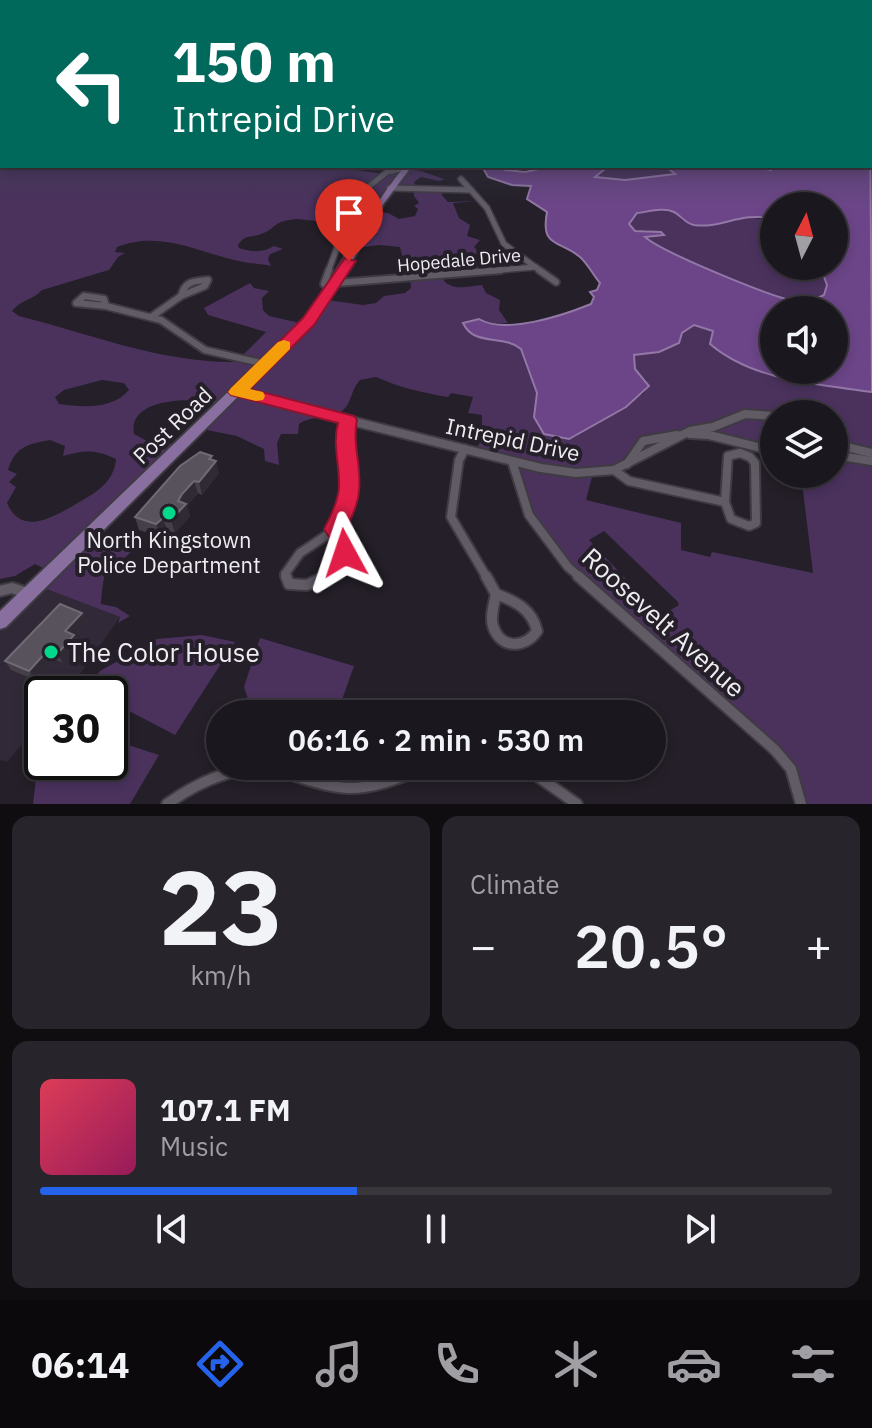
<!DOCTYPE html>
<html lang="en">
<head>
<meta charset="utf-8">
<style>
	:root { --surface:#1b171e; --page:#28242b; --text:#f1f3f6; --muted:#a09fa4; --line:#39363c; --accent:#2563eb }
	body { margin:0; font-family:"IBM Plex Sans",sans-serif; background:var(--page); color:var(--text); height:100vh; display:flex; flex-direction:column; font-size:30px; white-space:nowrap }
	* { box-sizing:border-box; margin:0 }
	p { font-size:26px; color:var(--muted) }
	.icon { flex:none; width:44px; height:44px; fill:none; stroke:currentColor; stroke-width:2; stroke-linecap:round; stroke-linejoin:round }
	.map { position:relative; height:804px; overflow:hidden }
	.sheet { display:flex; flex-direction:column; gap:12px; padding:12px; background:#0f0d10; flex:1 }
	.sheet>* { flex:none }
	.hud { position:absolute; left:0px; top:0px; width:872px; height:168px; box-shadow:0 4px 12px #0003,0 0 0 2px var(--line); background:#00695c; color:#fff; overflow:hidden }
	.needle { width:52px; rotate:6deg }
	.fabs { position:absolute; left:760px; top:192px; display:grid; gap:16px }
	.fabs a { display:grid; place-items:center; width:88px; height:88px; border-radius:50%; background:var(--surface); box-shadow:0 4px 12px #0003,0 0 0 2px var(--line); font-size:40px }
	.speed { position:absolute; left:24px; top:676px; display:flex; gap:16px; font-size:40px; font-weight:700; text-align:center }
	.speed>* { display:grid; place-content:center; width:104px; height:104px; border-radius:50%; background:var(--surface); box-shadow:0 4px 12px #0003,0 0 0 2px var(--line); line-height:1 }
	.speed .limit { border:4px solid #111; border-radius:12px; background:#fff; color:#111 }
	.pin { position:absolute; display:grid; place-items:center; width:68px; height:68px; color:#fff; margin:-82px -34px; border-radius:50% 50% 50% 0; rotate:-45deg; box-shadow:0 0 8px #0007 }
	.pin .icon { rotate:45deg }
	.me { position:absolute; width:88px; margin:-44px; rotate:355deg; stroke-linejoin:round; filter:drop-shadow(0 0 6px #0008) }
	.turn { display:flex; align-items:center; gap:28px; height:168px; padding:0 40px; font-size:36px }
	.turn .icon { width:104px; height:104px; stroke-width:2.5 }
	.turn b { display:block; font-size:56px; line-height:68px }
	.big { font-size:60px; font-weight:600; line-height:1.1 }
	.sheet .card { flex:1; display:flex; flex-direction:column; justify-content:center; gap:12px; min-width:0; padding:0 28px; border-radius:16px; background:var(--page) }
	.sheet .dial { align-items:center; gap:0 }
	.dial b { font-size:104px; line-height:1 }
	.song { display:flex; align-items:center; gap:24px }
	.cover { width:96px; height:96px; border-radius:12px; background:linear-gradient(135deg,hsl(350 70% 55%),hsl(330 70% 35%)) }
	.played { height:8px; border-radius:4px; background:linear-gradient(90deg,var(--accent) 40%,var(--line) 40%) }
	.keys { display:flex; justify-content:space-around; direction:ltr }
	.heat { display:flex; justify-content:space-between; align-items:center; font-size:44px; direction:ltr }
	.sheet .tiles { flex:1; display:grid; gap:12px; grid-template-columns:1fr 1fr }
	.card:last-child { grid-column:span 2 }
	.trip { position:absolute; left:206px; top:700px; width:460px; height:80px; border-radius:40px; background:var(--surface); box-shadow:0 4px 12px #0003,0 0 0 2px var(--line); font-weight:600; line-height:80px; text-align:center }
	.dock { display:flex; height:128px; justify-content:space-around; align-items:center; background:#0b090c; color:var(--muted) }
	.dock .icon { width:56px; height:56px }
	.dock .selected { color:var(--accent) }
	.dock b { font-size:36px; color:var(--text) }
	.map>svg:first-child { display:block }
</style>
</head>
<body>
<div class="map">
<svg width="872" height="804" viewBox="0 0 872 804">
	<rect width="100%" height="100%" fill="#241f28"/>
	<path fill="#312937" d="M47,589L120,617L66,694H42V721L7,762L0,760V632Z"/>
	<g fill="#4a325d" fill-rule="evenodd">
		<path d="M0,92L2,166H327L384,174L397,166H409L406,169L421,171L444,179L440,181L421,177L414,182L417,189L443,192L442,195L448,202L478,201L453,203L459,218L470,225L467,236L480,240L474,247L480,254L454,257L437,269C447,292 459,288 482,285L486,293L500,300L499,310L508,323L487,324L481,319L463,325C479,345 502,334 521,349L537,393L534,417L544,434L575,437L644,393L647,381L635,369L634,355L659,352L694,325L714,332L726,357C773,378 821,384 872,392V804H800L789,764L585,583L528,513L512,461L476,451L481,439L486,437L492,427L482,425V415L468,413L473,397L451,393L448,397C423,393 398,387 376,377L360,380C351,389 351,405 342,411C328,420 311,415 299,424L298,434H281L277,443L279,465L265,461L264,449L237,436L207,430L228,408L211,407L214,403C191,397 127,398 134,434L149,442L173,444L45,569L35,564L15,576L0,579ZM389,189L414,190V196L419,203L414,206L418,209L415,216L399,219L388,213L373,212ZM297,219L335,223L339,220L341,230L360,233L355,248L379,245L400,247L403,259L398,264L400,279H410L411,288L405,293L384,296L376,303L363,305L327,300L304,324L269,316L263,310L262,298L269,291L254,288L250,283L204,308L208,315L266,332L236,362C162,363 90,334 19,316L12,311C22,299 33,300 42,290L109,270L118,257L125,253L115,252L117,247C161,230 197,252 239,261C250,264 260,263 271,266L268,259L270,254L283,249L274,246C263,253 251,252 239,248L238,245C245,234 250,238 261,234C277,229 271,221 297,219ZM102,380L124,383L129,390C112,410 82,407 59,404L55,397L64,390ZM774,414H834V474H801L813,573L712,552L710,557L681,550V523L586,500L593,473L640,459L693,434L774,451ZM50,440L65,446L63,456C84,450 95,449 116,459C114,485 91,495 71,507C49,519 21,535 7,503L16,487L9,482L17,474L8,470C15,447 27,444 50,440ZM604,531L677,601L679,605L662,615L657,612L589,540Z"/>
		<path d="M602,166C627,166 657,161 677,174L625,180L594,177L604,169Z"/>
		<path d="M661,210L676,213L683,221L748,217L774,221V266H820C824,272 829,281 827,289C825,298 808,303 801,302C780,301 658,250 645,236H660L647,230L635,231L628,224L637,213Z"/>
		<path d="M100,535L133,549C127,557 121,561 112,565C102,571 102,594 101,604L116,607L130,616L118,623L120,617L44,588Z"/>
		<path d="M202,635L235,642L175,735L110,701V694H96L86,689L100,671L157,639Z"/>
		<path d="M260,638L354,666L337,714H253L244,687Z"/>
		<path d="M110,739L159,755L130,804H33L38,763L42,755V762H110Z"/>
	</g>
	<path fill="#6b4587" stroke="#9377a7" stroke-width="2" fill-rule="evenodd" d="M870,92L872,392C818,384 753,381 710,344L713,331L694,325L682,333L679,343L659,352L634,355L635,369L649,386L626,407L569,439L544,434L534,417L537,393L521,349C503,334 474,347 463,323L479,319C505,335 564,315 591,304L594,297L590,292L597,290L600,283C593,275 588,264 580,257C560,240 540,248 547,212L527,199L531,186L512,185L488,177L483,168L497,166L505,170L525,172L554,166H602L605,169L595,177L625,180L675,174L670,170L678,166H751L771,170L773,166H870ZM774,206H834V266H820L827,285L824,295C817,298 809,303 800,302C777,300 662,252 645,237L664,235L661,232L635,231L629,224L637,213C648,212 663,207 674,212C682,216 684,223 694,225C722,229 740,211 774,219ZM774,310H834V370H774Z"/>
	<g fill="none" stroke-linecap="round" stroke-linejoin="round">
		<defs>
			<path id="street-far4" d="M395,170L406,168"/>
			<g id="street-far3">
				<path d="M461,179L487,208L504,244L542,272"/>
				<path d="M389,188L471,190"/>
				<path d="M341,231L361,232"/>
				<path d="M328,272L338,245L342,208L387,172L405,168"/>
				<path d="M476,272L536,267"/>
			</g>
			<g id="street-far2">
				<path d="M329,270L324,284L501,270"/>
				<path d="M539,270L556,282"/>
				<path d="M208,280L205,286L181,296C185,281 194,281 208,280Z"/>
				<path d="M84,296L104,299L106,306L76,303Z"/>
				<path d="M106,306L161,320L205,350L265,364"/>
				<path d="M151,317L181,296"/>
				<path d="M237,392L287,405"/>
			</g>
			<g id="street-far1">
				<path d="M279,403L541,468L576,473L614,470L690,431L713,427L745,414L774,416"/>
				<path d="M690,434L709,435L774,451"/>
				<path d="M834,444L872,453"/>
				<path d="M465,449L459,460L451,517L487,578"/>
				<path d="M740,453L750,457L755,463L756,523L749,526L731,519L725,502L728,456Z"/>
				<path d="M834,455L872,461"/>
				<path d="M512,461L529,515L568,567L581,578"/>
				<path d="M627,464L643,441L677,435"/>
				<path d="M614,470L629,481L725,502"/>
				<path d="M336,529C356,487 336,460 348,420"/>
				<path d="M287,578L285,574L300,553L336,529C346,551 343,563 323,578"/>
			</g>
			<g id="street">
				<path d="M286,576L289,584L307,585L326,576"/>
				<path d="M486,576L496,594"/>
				<path d="M578,576L775,750L791,769L801,804"/>
				<path d="M0,591L12,588L27,593"/>
				<path d="M496,594C515,601 532,609 537,631C525,649 500,649 493,626C490,617 494,604 496,594Z"/>
				<path d="M523,766L577,804"/>
				<path d="M167,804C198,782 236,763 276,771C300,776 323,787 348,788C377,789 404,775 431,766"/>
			</g>
			<path id="primary" d="M405,166H412L384,203L340,283L312,323L6,627L0,629V611L304,319C342,270 365,213 405,166Z"/>
		</defs>
		<use href="#street-far4" stroke="#3f3b42" stroke-width="6"/>
		<use href="#street-far3" stroke="#3f3b42" stroke-width="8"/>
		<use href="#street-far2" stroke="#3f3b42" stroke-width="10"/>
		<use href="#street-far1" stroke="#3f3b42" stroke-width="12"/>
		<use href="#street" stroke="#3f3b42" stroke-width="14"/>
		<use href="#primary" stroke="#3f3b42" stroke-width="4"/>
		<use href="#street-far4" stroke="#615b66" stroke-width="4"/>
		<use href="#street-far3" stroke="#615b66" stroke-width="5"/>
		<use href="#street-far2" stroke="#615b66" stroke-width="6"/>
		<use href="#street-far1" stroke="#615b66" stroke-width="8"/>
		<use href="#street" stroke="#615b66" stroke-width="10"/>
		<use href="#primary" fill="#896f9f" fill-rule="evenodd"/>
	</g>
	<g fill="#453f49">
		<path d="M213,460L219,473L202,495L198,493L187,506L190,516L175,533L167,530L161,537L139,530L135,517Z"/>
		<path d="M82,613L87,622L75,636L79,644L63,663L54,659L35,680L11,670L5,661Z"/>
	</g>
	<g fill="#302a34">
		<path d="M212,456L214,463L216,461L219,473L202,495L199,482L209,459Z"/>
		<path d="M194,481L198,493L187,506L190,516L175,533L171,520L178,501L182,494Z"/>
		<path d="M163,518L167,530L161,537L156,524Z"/>
		<path d="M82,613L87,622L75,636L79,644L63,663L57,654L65,631Z"/>
		<path d="M48,650L54,659L35,680L29,671Z"/>
	</g>
	<g fill="#57525b" stroke="#6f6a73" stroke-width="2">
		<path d="M200,452L212,456L209,459L216,461L199,482L194,481L182,494L178,501L186,504L171,520L163,518L156,524L135,517L180,466Z"/>
		<path d="M60,604L82,613L65,631L74,635L57,654L48,650L29,671L5,661Z"/>
	</g>
	<linearGradient id="sky" x2="0" y2="1"><stop stop-color="#141116"/><stop offset="0.45" stop-color="#3f4253"/><stop offset="1" stop-color="#3f4253" stop-opacity="0"/></linearGradient>
	<rect width="872" height="204" fill="url(#sky)"/>
	<path fill="#e11d48" stroke="#92132f" stroke-width="2" d="M345,258L356,261L314,325L250,389L354,416L357,420C352,444 362,467 359,491C358,505 352,516 347,528C355,538 359,548 353,559L345,562L336,559L332,542L324,529C331,516 338,502 339,487C340,465 332,445 338,423L231,395L228,392L303,318Z"/>
	<path fill="#f59e0b" d="M284,340L290,342V349L250,389L263,392L265,396L263,400L256,401L231,395L228,392L231,388L278,342Z"/>
	<g fill="#00d98c" stroke="#241f28" stroke-width="3">
		<circle cx="169" cy="513" r="8"/>
		<circle cx="51" cy="652" r="8"/>
	</g>
	<g text-anchor="middle" dominant-baseline="central" stroke-width="8" stroke-linejoin="round" paint-order="stroke">
		<g font-size="18" fill="#efecf2" stroke="#241f28">
			<text transform="translate(459 260) rotate(-5)">Hopedale Drive</text>
		</g>
		<g font-size="22" fill="#efecf2" stroke="#241f28">
			<text transform="translate(172 425) rotate(-44)">Post Road</text>
			<text transform="translate(513 439) rotate(12)">Intrepid Drive</text>
		</g>
		<g font-size="22" fill="#efecf2" stroke="#241f28">
			<text x="169" y="539">North Kingstown<tspan x="169" dy="25">Police Department</tspan></text>
		</g>
		<g font-size="26" fill="#efecf2" stroke="#241f28">
			<text transform="translate(664 622) rotate(42)">Roosevelt Avenue</text>
		</g>
		<g font-size="26" fill="#efecf2" stroke="#241f28" text-anchor="start">
			<text x="67" y="652">The Color House</text>
		</g>
	</g>
</svg>
<div class="fabs">
<a><svg class="needle" viewBox="-14 -14 28 28"><path d="M0-13l5 13h-10z" fill="#e53935"/><path d="M0 13l5-13h-10z" fill="#a09fa4"/></svg></a>
<a><svg class="icon" aria-label="sound" viewBox="0 0 24 24"><path d="M4 9h4l5-4v14l-5-4H4zM17 9q2 3 0 6"/></svg></a>
<a><svg class="icon" aria-label="layers" viewBox="0 0 24 24"><path d="M12 4l9 5-9 5-9-5zM3 14l9 5 9-5"/></svg></a>
</div>
<div class="speed"><div class="limit">30</div></div>
<div class="pin" style="left:349px;top:261px;background:#d93025"><svg class="icon" aria-label="arrive" viewBox="0 0 24 24"><path d="M6 21V4h12l-3 4 3 4H6"/></svg></div>
<svg class="me" style="left:345px;top:553px" viewBox="-20 -20 40 40"><path d="M0-17L14 15 0 8-14 15z" fill="#e11d48" stroke="#fff" stroke-width="4"/></svg>
<div class="trip">06:16 · 2 min · 530 m</div>
<div class="hud">
<div class="turn"><svg class="icon" aria-label="left" viewBox="0 0 24 24"><path d="M17 20v-9H6M10 6l-5 5 5 5"/></svg><div><b>150 m</b>Intrepid Drive</div></div>
</div>
</div>
<section class="sheet">
<div class="tiles">
<div class="card dial"><b>23</b><p>km/h</p></div>
<div class="card"><p>Climate</p>
<div class="heat"><a>−</a><b class="big">20.5°</b><a>+</a></div>
</div>
<div class="card">
<div class="song"><i class="cover"></i><div><b>107.1 FM</b><p>Music</p></div></div>
<div class="played"></div>
<div class="keys"><svg class="icon" aria-label="previous" viewBox="0 0 24 24"><path d="M18 5L8 12l10 7zM5 5v14"/></svg><svg class="icon" aria-label="pause" viewBox="0 0 24 24"><path d="M8 5v14M16 5v14"/></svg><svg class="icon" aria-label="next" viewBox="0 0 24 24"><path d="M6 5l10 7-10 7zM19 5v14"/></svg></div>
</div>
</div>
</section>
<nav class="dock">
<b>06:14</b>
<svg class="icon selected" aria-label="directions" viewBox="0 0 24 24"><path d="M12 3l9 9-9 9-9-9zM9 14v-3h6M13 9l2 2-2 2"/></svg>
<svg class="icon" aria-label="music" viewBox="0 0 24 24"><path d="M9 18V5l10-2v13"/><circle cx="6" cy="18" r="3"/><circle cx="16" cy="16" r="3"/></svg>
<svg class="icon" aria-label="phone" viewBox="0 0 24 24"><path d="M5 4h4l2 5-3 2q2 4 5 5l2-3 5 2v4C11 20 4 13 5 4z"/></svg>
<svg class="icon" aria-label="climate" viewBox="0 0 24 24"><path d="M12 3v18M4 7l16 10M4 17L20 7"/></svg>
<svg class="icon" aria-label="car" viewBox="0 0 24 24"><path d="M5 17H2v-5l4-1 3-4h7l3 4 3 1v5h-3M9 17h6M6 11h13"/><circle cx="7" cy="17" r="2"/><circle cx="17" cy="17" r="2"/></svg>
<svg class="icon" aria-label="filters" viewBox="0 0 24 24"><path d="M4 7h16M4 17h16"/><circle cx="9" cy="7" r="2"/><circle cx="15" cy="17" r="2"/></svg>
</nav>
</body>
</html>
